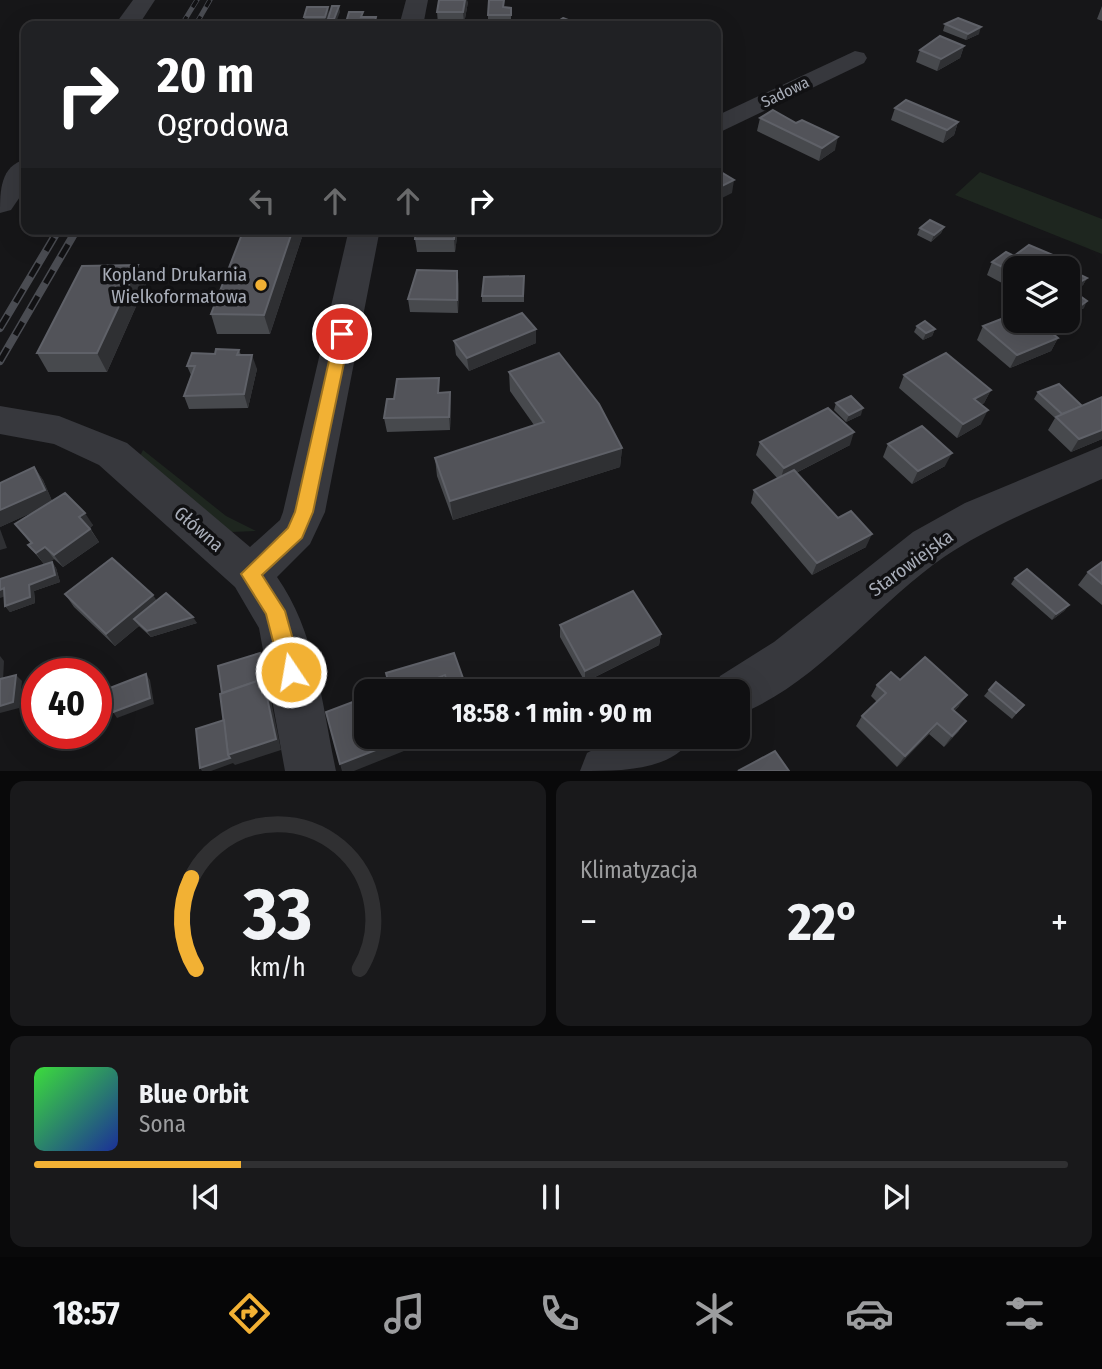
<!DOCTYPE html>
<html lang="pl">
<head>
<meta charset="utf-8">
<style>
	:root { --surface:#101012; --page:#19191b; --text:#f1f3f6; --muted:#9c9d9f; --line:#303032; --accent:#f2b134 }
	body { margin:0; font-family:"Fira Sans Condensed",sans-serif; background:var(--page); color:var(--text); height:100vh; display:flex; flex-direction:column; font-size:26px; white-space:nowrap }
	* { box-sizing:border-box; margin:0 }
	p { font-size:23px; color:var(--muted) }
	.icon { flex:none; width:38px; height:38px; fill:none; stroke:currentColor; stroke-width:2; stroke-linecap:round; stroke-linejoin:round }
	.map { position:relative; height:771px; overflow:hidden }
	.panel { display:flex; flex-direction:column; gap:10px; padding:10px; background:#09090a; flex:1 }
	.panel>* { flex:none }
	.guide { position:absolute; left:21px; top:21px; width:700px; height:214px; border-radius:14px; box-shadow:0 7px 28px #0002,0 0 0 2px var(--line); background:#202124; color:#fff; overflow:hidden }
	.controls { position:absolute; left:1003px; top:256px; display:grid; gap:14px }
	.controls a { display:grid; place-items:center; width:77px; height:77px; border-radius:14px; background:var(--surface); box-shadow:0 7px 28px #0002,0 0 0 2px var(--line); font-size:35px }
	.speed { position:absolute; left:21px; top:658px; display:flex; gap:14px; font-size:35px; font-weight:700; text-align:center }
	.speed>* { display:grid; place-content:center; width:91px; height:91px; border-radius:50%; background:var(--surface); box-shadow:0 7px 28px #0002,0 0 0 2px var(--line); line-height:1 }
	.speed .limit { border:10px solid #d22; background:#fff; color:#111 }
	.pin { position:absolute; display:grid; place-items:center; width:60px; height:60px; color:#fff; margin:-30px; border:4px solid #fff; border-radius:50%; box-shadow:0 2px 7px #0007 }
	.me { position:absolute; width:77px; margin:-38px; rotate:348deg; stroke-linejoin:round; filter:drop-shadow(0 0 5px #0008) }
	.turn { display:flex; align-items:center; gap:24px; height:147px; padding:0 21px; font-size:32px }
	.turn .icon { width:91px; height:91px; stroke-width:2.5 }
	.turn b { display:block; font-size:49px; line-height:60px }
	.lanes { display:flex; align-items:center; height:66px; padding:0 21px; background:#0003; justify-content:center; gap:35px; direction:ltr }
	.lanes .off { opacity:.35 }
	.big { font-size:52px; font-weight:700; line-height:1.1 }
	.panel .tile { flex:1; display:flex; flex-direction:column; justify-content:center; gap:10px; min-width:0; padding:0 24px; border-radius:14px; background:var(--page) }
	.panel .dial { align-items:center; gap:0 }
	.dial svg { height:182px; overflow:visible; fill:none; stroke:var(--line); stroke-width:7; stroke-linecap:round; text-anchor:middle }
	.dial text { fill:var(--text); stroke:none }
	.song { display:flex; align-items:center; gap:21px }
	.cover { width:84px; height:84px; border-radius:10px; background:linear-gradient(135deg,hsl(120 70% 55%),hsl(230 70% 35%)) }
	.played { height:7px; border-radius:4px; background:linear-gradient(90deg,var(--accent) 20%,var(--line) 20%) }
	.keys { display:flex; justify-content:space-around; direction:ltr }
	.heat { display:flex; justify-content:space-between; align-items:center; font-size:38px; direction:ltr }
	.panel .tiles { flex:1; display:grid; gap:10px; grid-template-columns:1fr 1fr }
	.tile:last-child { grid-column:span 2 }
	.trip { position:absolute; left:354px; top:679px; width:396px; height:70px; border-radius:14px; background:var(--surface); box-shadow:0 7px 28px #0002,0 0 0 2px var(--line); font-weight:700; line-height:70px; text-align:center }
	.tab-bar { display:flex; height:112px; justify-content:space-around; align-items:center; background:#060607; color:var(--muted) }
	.tab-bar .icon { width:49px; height:49px }
	.tab-bar .active { color:var(--accent) }
	.tab-bar b { font-size:32px; color:var(--text) }
	.map>svg:first-child { display:block }
</style>
</head>
<body>
<div class="map">
<svg width="1102" height="771" viewBox="0 0 1102 771">
	<rect width="100%" height="100%" fill="#161618"/>
	<g fill="#1e261f">
		<path d="M980,172L1102,219V254L955,195Z"/>
		<path d="M143,450L226,516L256,531L231,532L140,456Z"/>
	</g>
	<g fill="none" stroke-linecap="round" stroke-linejoin="round">
		<g fill="#37383d" fill-rule="evenodd">
			<path d="M133,0H155L138,26H114Z"/>
			<path d="M406,0H428L423,26H399Z"/>
			<path d="M855,51L864,53L867,58L864,63L716,134V116Z"/>
			<path d="M26,159V188L11,210L0,213C0,191 0,166 26,159Z"/>
			<path d="M349,229H380L325,512L310,544L277,577C316,632 322,705 336,771H285L259,628L235,587L99,465L54,444L0,434V406L59,416L127,443L250,547L280,520L283,512Z"/>
			<path d="M1102,446V479C1049,503 993,524 944,557C877,603 814,687 737,715V691H713L720,676L774,642L913,532L965,503Z"/>
			<path d="M617,737H692C673,771 621,771 580,771L587,753Z"/>
		</g>
		<defs>
			<g id="rail-far1">
				<path d="M181,26L197,0"/>
				<path d="M195,26L210,0"/>
			</g>
			<g id="rail">
				<path d="M0,328L59,229"/>
				<path d="M0,361L77,229"/>
			</g>
		</defs>
		<use href="#rail-far1" stroke="#4a4c52" stroke-width="5"/>
		<use href="#rail" stroke="#4a4c52" stroke-width="8"/>
		<use href="#rail-far1" stroke="#111113" stroke-width="3.5" stroke-dasharray="11" stroke-linecap="butt"/>
		<use href="#rail" stroke="#111113" stroke-width="5" stroke-dasharray="15" stroke-linecap="butt"/>
	</g>
	<g fill="#47494d">
		<path d="M468,2L464,24H438L437,12Z"/>
		<path d="M1102,6V21L1097,19Z"/>
		<path d="M504,7L511,8V21H488V15Z"/>
		<path d="M329,13L326,23H305L304,17Z"/>
		<path d="M557,22L576,23V26H545H557Z"/>
		<path d="M945,24L979,34L966,40L943,31Z"/>
		<path d="M964,46L960,58L937,71L916,62L920,50Z"/>
		<path d="M895,108L958,122L954,135L943,143L891,120Z"/>
		<path d="M760,118L796,123L835,150L819,161L757,131Z"/>
		<path d="M944,227L941,233L931,242L917,235L920,228Z"/>
		<path d="M416,229H458L455,252H417L415,239Z"/>
		<path d="M302,237L270,334H217L211,314Z"/>
		<path d="M1053,255L1047,268H1015V290L987,275L992,262L1014,256Z"/>
		<path d="M138,265L146,284L107,372H48L37,353Z"/>
		<path d="M1068,269L1087,278L1083,285L1073,291L1084,308L1076,312L1068,307Z"/>
		<path d="M524,276V302H482V296Z"/>
		<path d="M459,284L458,313L410,312L408,299Z"/>
		<path d="M1011,324L1058,338L1051,351L1010,368L977,340L983,326Z"/>
		<path d="M917,326L935,329L932,336L923,340L914,332Z"/>
		<path d="M536,329V343L469,371L456,355L454,341Z"/>
		<path d="M239,350L241,355L257,369L248,408L189,409L184,396L191,375L187,366L215,354Z"/>
		<path d="M509,372L622,448L620,467L453,520L437,476L435,458L534,425L510,391Z"/>
		<path d="M904,375L991,390L984,403L981,405V424L957,438L899,388Z"/>
		<path d="M450,392L451,406L450,430L387,432L384,418L394,399Z"/>
		<path d="M1038,392L1082,406L1102,397V439L1071,452L1048,430L1055,418L1034,399Z"/>
		<path d="M836,403L861,415L846,422L834,410Z"/>
		<path d="M760,442L850,445L796,473L866,547L812,575L751,503L754,490L778,479L756,455Z"/>
		<path d="M888,444L945,466L912,484L883,457Z"/>
		<path d="M34,467L43,480L52,501L93,525L90,528L99,542L63,567L54,559L49,562H52L56,568L60,582L34,591L35,603L10,612L5,606L44,564L28,545L31,544L15,524L35,511L0,527Z"/>
		<path d="M1102,562V605L1078,585L1088,572Z"/>
		<path d="M1015,578L1069,605L1064,611L1052,620L1011,584Z"/>
		<path d="M65,594L157,601L197,623L151,637L139,626L115,646L74,607Z"/>
		<path d="M560,625L661,634L659,645L585,682L560,637Z"/>
		<path d="M900,680L959,706L954,711L966,721L958,732L944,747L929,734L897,767L856,726L862,716L877,702L871,696L877,685Z"/>
		<path d="M989,690L1024,705L1012,719L984,696Z"/>
	</g>
	<g fill="#2f3033">
		<path d="M465,0H467L468,2L464,24L463,12Z"/>
		<path d="M339,6L340,12L335,25L334,19Z"/>
		<path d="M328,7L329,13L326,23L325,17Z"/>
		<path d="M981,27L979,34L966,40L968,34Z"/>
		<path d="M964,46L960,58L937,71L941,59Z"/>
		<path d="M958,122L954,135L943,143L947,130Z"/>
		<path d="M838,137L835,150L819,161L822,148Z"/>
		<path d="M734,180L732,193L716,201V189Z"/>
		<path d="M944,227L941,233L931,242L934,235Z"/>
		<path d="M293,229H300L302,237L270,334L264,315Z"/>
		<path d="M455,229H458L455,252L454,239Z"/>
		<path d="M1053,255L1047,268H1040L1042,265Z"/>
		<path d="M138,265L146,284L107,372L97,353Z"/>
		<path d="M457,271L459,284L458,313L457,300Z"/>
		<path d="M1087,278L1083,285L1068,294L1069,288Z"/>
		<path d="M1087,301L1084,308L1076,312L1080,306Z"/>
		<path d="M536,329V343L469,371L467,358Z"/>
		<path d="M935,329L932,336L923,340L926,333Z"/>
		<path d="M1058,338L1051,351L1010,368L1017,355Z"/>
		<path d="M252,355L257,369L248,408L244,394Z"/>
		<path d="M991,390L984,403L967,412L974,399Z"/>
		<path d="M450,392L451,406L450,430L449,417Z"/>
		<path d="M863,408L861,415L846,422L849,415Z"/>
		<path d="M988,410L981,424L957,438L963,424Z"/>
		<path d="M1102,430V439L1071,452L1079,439Z"/>
		<path d="M854,432L850,445L780,481L784,468Z"/>
		<path d="M622,448L620,467L453,520L450,501Z"/>
		<path d="M952,453L945,466L912,484L918,471Z"/>
		<path d="M34,467L43,480L53,503L0,527V510Z"/>
		<path d="M85,513L93,525L87,530L79,517Z"/>
		<path d="M0,529L7,548L0,550Z"/>
		<path d="M90,529L99,542L63,567L54,555Z"/>
		<path d="M872,534L866,547L812,575L817,563Z"/>
		<path d="M45,547L54,559L45,566L36,553Z"/>
		<path d="M52,562L56,568L60,582L34,591L35,603L10,612L5,606L29,585Z"/>
		<path d="M4,588L9,595L0,598V590Z"/>
		<path d="M153,595L161,607L134,619L139,626L115,646L106,634Z"/>
		<path d="M1069,605L1064,611L1052,620L1056,614Z"/>
		<path d="M193,617L197,623L151,637L147,631Z"/>
		<path d="M661,634L659,645L585,682V671Z"/>
		<path d="M260,653L263,659L281,750L235,765L233,763L211,771H202L200,768L228,755Z"/>
		<path d="M0,656L4,661L3,681L0,682Z"/>
		<path d="M146,674L150,680L154,704L117,718L113,712Z"/>
		<path d="M16,675L22,681L19,708L0,713V706Z"/>
		<path d="M445,675L447,687L434,691H429L427,682Z"/>
		<path d="M464,681L466,691H450L449,688Z"/>
		<path d="M967,695L959,706L944,720L952,709Z"/>
		<path d="M966,721L958,732L944,747L952,736Z"/>
		<path d="M937,723L929,734L897,767L905,756Z"/>
		<path d="M409,737H439L354,771H342L340,764Z"/>
	</g>
	<g fill="#525359" stroke="#5f6168" stroke-width="2">
		<path d="M439,0H465L463,12H437Z"/>
		<path d="M489,0H504L503,7L511,8V15H488Z"/>
		<path d="M332,6H339L334,19H328Z"/>
		<path d="M307,7H328L325,17H304Z"/>
		<path d="M349,12H363L361,17H376L374,26H345Z"/>
		<path d="M563,18L576,23L568,26L557,22Z"/>
		<path d="M958,18L981,27L968,34L945,24Z"/>
		<path d="M331,21H346L345,26H330Z"/>
		<path d="M549,23L557,26H545Z"/>
		<path d="M940,36L964,46L941,59L920,50Z"/>
		<path d="M906,100L958,122L947,130L895,108Z"/>
		<path d="M773,110L796,123L802,120L838,137L822,148L760,118Z"/>
		<path d="M716,169L734,180L716,189Z"/>
		<path d="M930,220L944,227L934,235L920,228Z"/>
		<path d="M244,229H293L264,315L211,314Z"/>
		<path d="M416,229H455L454,239H415Z"/>
		<path d="M1029,245L1053,255L1042,265L1045,266L1041,268H1015V273L992,262L1006,252L1014,256Z"/>
		<path d="M138,265L97,353H37L82,266Z"/>
		<path d="M1068,269L1087,278L1069,288L1087,301L1080,306L1068,297V289L1069,288H1068Z"/>
		<path d="M417,270L457,271V300L408,299Z"/>
		<path d="M524,276L523,296H482L484,277Z"/>
		<path d="M522,313L536,329L467,358L454,341Z"/>
		<path d="M1004,318L1011,324L1019,320H1036L1058,338L1017,355L983,326Z"/>
		<path d="M925,321L935,329L926,333L917,326Z"/>
		<path d="M216,349L239,350L237,355H252L244,394L184,396L195,366H187L192,353L215,354Z"/>
		<path d="M559,353L599,404L622,448L450,501L435,458L544,422L509,372Z"/>
		<path d="M946,353L991,390L974,399L988,410L963,424L904,375Z"/>
		<path d="M439,378L438,393L450,392L449,417L384,418L387,399H394L397,379Z"/>
		<path d="M1059,384L1082,406L1062,414L1038,392Z"/>
		<path d="M851,396L863,408L849,415L836,403Z"/>
		<path d="M1102,397V430L1079,439L1056,417Z"/>
		<path d="M828,408L854,432L784,468L760,442Z"/>
		<path d="M922,426L952,453L918,471L888,444Z"/>
		<path d="M34,467L45,490L0,510V483Z"/>
		<path d="M794,470L838,518L851,511L872,534L817,563L754,490Z"/>
		<path d="M65,493L85,513L79,517L90,529L54,555L45,547L36,553L28,545L32,543L15,524Z"/>
		<path d="M112,558L153,595L106,634L65,594Z"/>
		<path d="M52,562L55,575L29,585L30,597L5,606L4,588L0,590V579Z"/>
		<path d="M1102,562V584L1088,572Z"/>
		<path d="M1027,569L1069,605L1056,614L1015,578Z"/>
		<path d="M633,591L661,634L585,671L560,625Z"/>
		<path d="M166,593L193,617L147,631L134,619Z"/>
		<path d="M260,653L266,684L263,679L222,693L218,666Z"/>
		<path d="M454,653L464,681L449,688L445,675L427,682L430,691H381L390,688L386,673Z"/>
		<path d="M925,657L967,695L952,709L966,721L952,736L937,723L905,756L862,716L886,693L877,685L891,672L900,680Z"/>
		<path d="M146,674L150,698L113,712L110,688Z"/>
		<path d="M16,675L13,702L0,706V679Z"/>
		<path d="M263,679L276,739L228,755L220,694Z"/>
		<path d="M996,682L1024,705L1016,713L989,690Z"/>
		<path d="M366,697V737H409L340,764L326,712Z"/>
		<path d="M224,720L228,755L230,758L200,768L196,729Z"/>
		<path d="M775,751L789,771H738Z"/>
	</g>
	<path fill="#f2b134" stroke="#9d7322" stroke-width="2" d="M342,329L350,334L313,512L302,538L262,575L285,611L302,672L299,679L291,681L284,679L281,672L266,614L241,574L288,528L295,512L335,334Z"/>
	<circle fill="#f2b134" stroke="#111113" stroke-width="2.5" cx="261" cy="285" r="7"/>
	<g text-anchor="middle" dominant-baseline="central" stroke-width="7" stroke-linejoin="round" paint-order="stroke">
		<g font-size="16" fill="#a8adb8" stroke="#111113">
			<text transform="translate(785 92) rotate(-26)">Sadowa</text>
		</g>
		<g font-size="19" fill="#a8adb8" stroke="#111113" text-anchor="end">
			<text x="247" y="274">Kopland Drukarnia<tspan x="247" dy="22">Wielkoformatowa</tspan></text>
		</g>
		<g font-size="19" fill="#a8adb8" stroke="#111113">
			<text transform="translate(199 529) rotate(41)">Główna</text>
			<text transform="translate(911 563) rotate(-36)">Starowiejska</text>
		</g>
	</g>
</svg>
<div class="controls">
<a><svg class="icon" aria-label="layers" viewBox="0 0 24 24"><path d="M12 4l9 5-9 5-9-5zM3 14l9 5 9-5"/></svg></a>
</div>
<div class="speed"><div class="limit">40</div></div>
<div class="pin" style="left:342px;top:334px;background:#d93025"><svg class="icon" aria-label="arrive" viewBox="0 0 24 24"><path d="M6 21V4h12l-3 4 3 4H6"/></svg></div>
<svg class="me" style="left:291px;top:672px" viewBox="-20 -20 40 40"><circle r="17" fill="#f2b134" stroke="#fff" stroke-width="3"/><path d="M0-11L8 9 0 5-8 9z" fill="#fff"/></svg>
<div class="trip">18:58 · 1 min · 90 m</div>
<div class="guide">
<div class="turn"><svg class="icon" aria-label="right" viewBox="0 0 24 24"><path d="M7 20v-9h11M14 6l5 5-5 5"/></svg><div><b>20 m</b>Ogrodowa</div></div>
<div class="lanes"><svg class="icon off" aria-label="left" viewBox="0 0 24 24"><path d="M17 20v-9H6M10 6l-5 5 5 5"/></svg><svg class="icon off" aria-label="ahead" viewBox="0 0 24 24"><path d="M12 20V5M6 11l6-6 6 6"/></svg><svg class="icon off" aria-label="ahead" viewBox="0 0 24 24"><path d="M12 20V5M6 11l6-6 6 6"/></svg><svg class="icon" aria-label="right" viewBox="0 0 24 24"><path d="M7 20v-9h11M14 6l5 5-5 5"/></svg></div>
</div>
</div>
<section class="panel">
<div class="tiles">
<div class="tile dial"><svg viewBox="0 0 100 80">
<path d="M14 69A42 42 0 1 1 86 69"/>
<path d="M14 69A42 42 0 0 1 12 29" stroke="#f2b134"/>
<text x="50" y="56" font-size="32" font-weight="700">33</text>
<text x="50" y="72" font-size="11">km/h</text>
</svg></div>
<div class="tile"><p>Klimatyzacja</p>
<div class="heat"><a>−</a><b class="big">22°</b><a>+</a></div>
</div>
<div class="tile">
<div class="song"><i class="cover"></i><div><b>Blue Orbit</b><p>Sona</p></div></div>
<div class="played"></div>
<div class="keys"><svg class="icon" aria-label="previous" viewBox="0 0 24 24"><path d="M18 5L8 12l10 7zM5 5v14"/></svg><svg class="icon" aria-label="pause" viewBox="0 0 24 24"><path d="M8 5v14M16 5v14"/></svg><svg class="icon" aria-label="next" viewBox="0 0 24 24"><path d="M6 5l10 7-10 7zM19 5v14"/></svg></div>
</div>
</div>
</section>
<nav class="tab-bar">
<b>18:57</b>
<svg class="icon active" aria-label="directions" viewBox="0 0 24 24"><path d="M12 3l9 9-9 9-9-9zM9 14v-3h6M13 9l2 2-2 2"/></svg>
<svg class="icon" aria-label="music" viewBox="0 0 24 24"><path d="M9 18V5l10-2v13"/><circle cx="6" cy="18" r="3"/><circle cx="16" cy="16" r="3"/></svg>
<svg class="icon" aria-label="phone" viewBox="0 0 24 24"><path d="M5 4h4l2 5-3 2q2 4 5 5l2-3 5 2v4C11 20 4 13 5 4z"/></svg>
<svg class="icon" aria-label="climate" viewBox="0 0 24 24"><path d="M12 3v18M4 7l16 10M4 17L20 7"/></svg>
<svg class="icon" aria-label="car" viewBox="0 0 24 24"><path d="M5 17H2v-5l4-1 3-4h7l3 4 3 1v5h-3M9 17h6M6 11h13"/><circle cx="7" cy="17" r="2"/><circle cx="17" cy="17" r="2"/></svg>
<svg class="icon" aria-label="filters" viewBox="0 0 24 24"><path d="M4 7h16M4 17h16"/><circle cx="9" cy="7" r="2"/><circle cx="15" cy="17" r="2"/></svg>
</nav>
</body>
</html>
